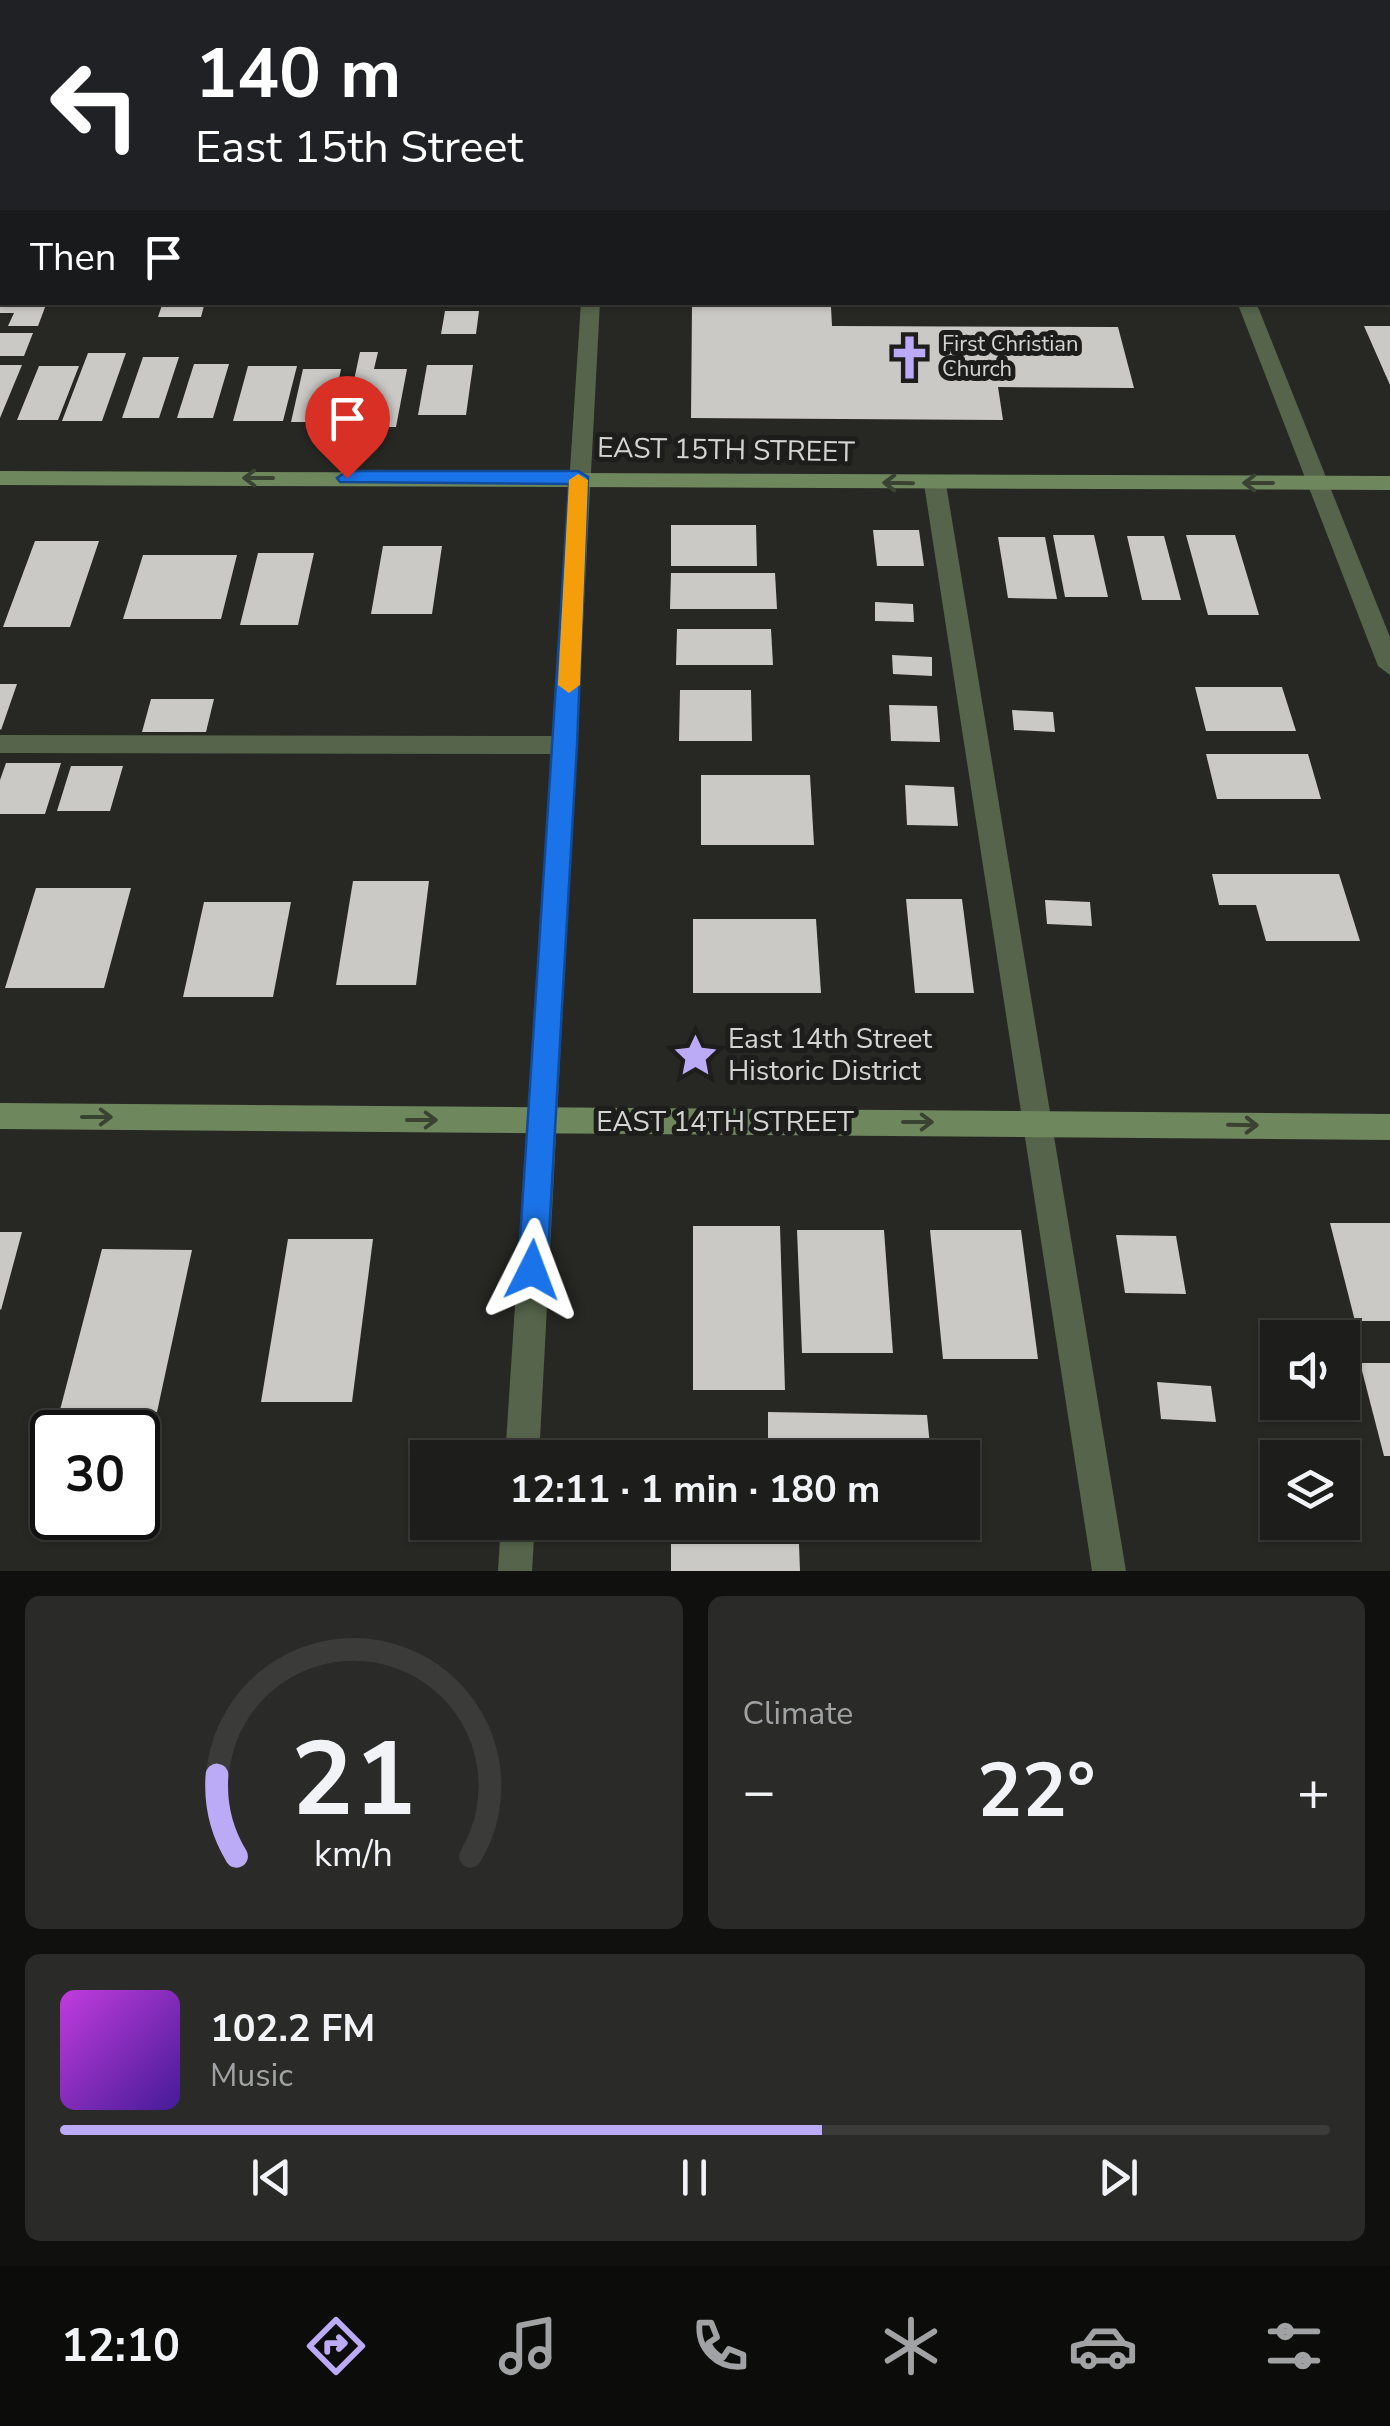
<!DOCTYPE html>
<html lang="en">
<head>
<meta charset="utf-8">
<style>
	:root { --surface:#1d1d1b; --page:#2a2a28; --text:#f1f3f6; --muted:#a0a2a3; --line:#3b3b3a; --accent:#bbaaf6 }
	body { margin:0; font-family:"Nunito Sans",sans-serif; background:var(--page); color:var(--text); height:100vh; display:flex; flex-direction:column; font-size:38px; white-space:nowrap }
	* { box-sizing:border-box; margin:0 }
	p { font-size:32px; color:var(--muted) }
	.icon { flex:none; width:55px; height:55px; fill:none; stroke:currentColor; stroke-width:2; stroke-linecap:round; stroke-linejoin:round }
	.map { position:relative; height:1571px; overflow:hidden }
	.panel { display:flex; flex-direction:column; gap:25px; padding:25px; background:#10100f; flex:1 }
	.panel>* { flex:none }
	.banner { position:absolute; left:0px; top:0px; width:1390px; height:305px; box-shadow:0 2px 8px #0004,0 0 0 2px var(--line); background:#202124; color:#fff; overflow:hidden }
	.controls { position:absolute; left:1260px; top:1320px; display:grid; gap:20px }
	.controls a { display:grid; place-items:center; width:100px; height:100px; border-radius:0px; background:var(--surface); box-shadow:0 2px 8px #0004,0 0 0 2px var(--line); font-size:50px }
	.speed { position:absolute; left:30px; top:1410px; display:flex; gap:20px; font-size:50px; font-weight:700; text-align:center }
	.speed>* { display:grid; place-content:center; width:130px; height:130px; border-radius:50%; background:var(--surface); box-shadow:0 2px 8px #0004,0 0 0 2px var(--line); line-height:1 }
	.speed .limit { border:5px solid #111; border-radius:15px; background:#fff; color:#111 }
	.pin { position:absolute; display:grid; place-items:center; width:85px; height:85px; color:#fff; margin:-102px -42px; border-radius:50% 50% 50% 0; rotate:-45deg; box-shadow:0 0 10px #0007 }
	.pin .icon { rotate:45deg }
	.me { position:absolute; width:110px; margin:-55px; rotate:3deg; stroke-linejoin:round; filter:drop-shadow(0 0 8px #0008) }
	.turn { display:flex; align-items:center; gap:35px; height:210px; padding:0 30px; font-size:45px }
	.turn .icon { width:130px; height:130px; stroke-width:2.5 }
	.turn b { display:block; font-size:70px; line-height:85px }
	.then { display:flex; align-items:center; height:95px; padding:0 30px; background:#0003; gap:20px; font-size:38px }
	.big { font-size:75px; font-weight:700; line-height:1.1 }
	.panel .tile { flex:1; display:flex; flex-direction:column; justify-content:center; gap:15px; min-width:0; padding:0 35px; border-radius:15px; background:var(--page) }
	.panel .dial { align-items:center; gap:0 }
	.dial svg { height:260px; overflow:visible; fill:none; stroke:var(--line); stroke-width:7; stroke-linecap:round; text-anchor:middle }
	.dial text { fill:var(--text); stroke:none }
	.song { display:flex; align-items:center; gap:30px }
	.cover { width:120px; height:120px; border-radius:15px; background:linear-gradient(135deg,hsl(290 70% 55%),hsl(260 70% 35%)) }
	.played { height:10px; border-radius:5px; background:linear-gradient(90deg,var(--accent) 60%,var(--line) 60%) }
	.keys { display:flex; justify-content:space-around; direction:ltr }
	.heat { display:flex; justify-content:space-between; align-items:center; font-size:55px; direction:ltr }
	.panel .tiles { flex:1; display:grid; gap:25px; grid-template-columns:1fr 1fr }
	.tile:last-child { grid-column:span 2 }
	.trip { position:absolute; left:410px; top:1440px; width:570px; height:100px; border-radius:0px; background:var(--surface); box-shadow:0 2px 8px #0004,0 0 0 2px var(--line); font-weight:700; line-height:100px; text-align:center }
	.dock { display:flex; height:160px; justify-content:space-around; align-items:center; background:#0c0c0b; color:var(--muted) }
	.dock .icon { width:70px; height:70px }
	.dock .selected { color:var(--accent) }
	.dock b { font-size:45px; color:var(--text) }
	.map>svg:first-child { display:block }
</style>
</head>
<body>
<div class="map">
<svg width="1390" height="1571" viewBox="0 0 1390 1571">
	<rect width="100%" height="100%" fill="#272724"/>
	<g fill="#cbc9c6">
		<path d="M0,302H47L38,326H8L14,313H0Z"/>
		<path d="M163,302H205L201,317H158Z"/>
		<path d="M692,306L831,307L832,326L1118,327L1134,388L998,387L1003,420L691,418Z"/>
		<path d="M445,311H479L476,334H441Z"/>
		<path d="M1364,326H1390V385Z"/>
		<path d="M0,333H33L24,356H0Z"/>
		<path d="M360,352H378L374,369H407L396,427H344Z"/>
		<path d="M88,353H126L102,421H62Z"/>
		<path d="M143,357H179L159,418H122Z"/>
		<path d="M194,364H229L213,418H177Z"/>
		<path d="M0,365H22L0,418Z"/>
		<path d="M427,365H473L466,415H418Z"/>
		<path d="M39,366H79L58,420H17Z"/>
		<path d="M248,366H297L283,421H233Z"/>
		<path d="M303,369H341L330,422H291Z"/>
		<path d="M671,525H756L757,566H671Z"/>
		<path d="M873,530H919L924,566H877Z"/>
		<path d="M1053,535H1094L1108,597H1065Z"/>
		<path d="M1186,535H1235L1259,615H1208Z"/>
		<path d="M1127,536H1164L1181,600H1142Z"/>
		<path d="M998,537H1045L1057,599L1008,598Z"/>
		<path d="M35,541H99L70,627H3Z"/>
		<path d="M383,546H442L432,614H371Z"/>
		<path d="M258,553H314L298,625H240Z"/>
		<path d="M143,555H237L221,619H123Z"/>
		<path d="M671,573H775L777,609H670Z"/>
		<path d="M875,602L913,604L914,622L875,621Z"/>
		<path d="M677,629H771L773,665H676Z"/>
		<path d="M892,655L932,657V676L893,674Z"/>
		<path d="M0,684H17L1,730L0,729Z"/>
		<path d="M1195,687H1282L1296,731H1206Z"/>
		<path d="M680,690H751L752,741H679Z"/>
		<path d="M151,699H214L206,732H142Z"/>
		<path d="M889,705L937,706L940,742L891,741Z"/>
		<path d="M1012,710L1053,712L1055,732L1014,730Z"/>
		<path d="M1206,754H1308L1321,799H1217Z"/>
		<path d="M6,763H61L45,814H0V780Z"/>
		<path d="M71,766H123L110,811H57Z"/>
		<path d="M701,775H810L814,845H701Z"/>
		<path d="M905,785L954,787L958,826L907,825Z"/>
		<path d="M1212,874H1339L1360,941H1266L1256,905H1219Z"/>
		<path d="M353,881H429L416,985H336Z"/>
		<path d="M36,888H131L104,988H5Z"/>
		<path d="M906,899H962L974,993H915Z"/>
		<path d="M1045,900L1090,902L1092,926L1047,924Z"/>
		<path d="M204,902H291L273,997H183Z"/>
		<path d="M693,919H816L821,993H693Z"/>
		<path d="M1330,1223H1390V1321H1355Z"/>
		<path d="M693,1226H780L785,1390H693Z"/>
		<path d="M797,1230H884L893,1353H802Z"/>
		<path d="M930,1230H1021L1038,1359H943Z"/>
		<path d="M0,1232H22L1,1310L0,1309Z"/>
		<path d="M1116,1235L1176,1236L1186,1294L1125,1293Z"/>
		<path d="M288,1239H373L352,1402H261Z"/>
		<path d="M102,1249L192,1250L157,1412L60,1410Z"/>
		<path d="M1360,1363H1390V1456H1384Z"/>
		<path d="M1157,1382L1211,1386L1216,1422L1161,1419Z"/>
		<path d="M768,1412L927,1415L931,1456L768,1458Z"/>
		<path d="M671,1544H799L800,1571H671Z"/>
	</g>
	<g fill="none" stroke-linecap="round" stroke-linejoin="round">
		<g fill="#55644a" fill-rule="evenodd">
			<path d="M863,0H879V2H864Z"/>
			<rect x="0" y="273" width="2" height="12"/>
			<rect x="1388" y="273" width="2" height="12"/>
			<path d="M935,477L946,484L1126,1571H1092L924,484Z"/>
			<path d="M0,735L566,736L575,738L578,745L575,752L566,754L0,753Z"/>
		</g>
		<g fill="#55644a" fill-rule="evenodd">
			<path d="M601,0H617V2H602Z"/>
			<path d="M1134,0H1150L1151,2H1136Z"/>
			<path d="M581,302H600L539,1458H505Z"/>
			<path d="M1237,302H1256L1390,637V675L1378,666Z"/>
			<path d="M501,1522H535L532,1571H498Z"/>
		</g>
		<g fill="#6f875d" fill-rule="evenodd">
			<rect x="1388" y="83" width="2" height="10"/>
			<rect x="0" y="86" width="2" height="10"/>
			<rect x="1388" y="114" width="2" height="10"/>
			<rect x="0" y="115" width="2" height="10"/>
			<path d="M0,471L1390,476V490L0,485Z"/>
			<path d="M0,1103L1390,1114V1140L0,1129Z"/>
		</g>
	</g>
	<defs><path id="oneway-shaft" d="M-6 0H5M1.5-3L5.5 0L1.5 3" fill="none" stroke-width="1.6" stroke-linecap="round" stroke-linejoin="round" transform="scale(2.5)"/></defs>
	<g stroke="#3a4232">
		<use href="#oneway-shaft" transform="translate(258 478) rotate(180)"/>
		<use href="#oneway-shaft" transform="translate(898 483) rotate(-179)"/>
		<use href="#oneway-shaft" transform="translate(1258 483) rotate(180)"/>
		<use href="#oneway-shaft" transform="translate(97 1117)"/>
		<use href="#oneway-shaft" transform="translate(422 1120)"/>
		<use href="#oneway-shaft" transform="translate(918 1122)"/>
		<use href="#oneway-shaft" transform="translate(1243 1125) rotate(1)"/>
	</g>
	<path fill="#1a73e8" stroke="#114b97" stroke-width="2.5" d="M347,471H578L588,477L577,745L547,1270L542,1280L532,1284L523,1280L518,1270L569,484L340,482L337,478Z"/>
	<path fill="#f59e0b" d="M578,474L588,480L580,685L569,693L558,685L569,480Z"/>
	<defs>
		<symbol id="church-bare" viewBox="-9 -9 18 18"><path d="M-1.2-6h2.4v3.5h3.3v2.4h-3.3V6h-2.4V-.1h-3.3v-2.4h3.3Z" fill="#bbaaf6" stroke="#1d1d1b" stroke-width="2.5" paint-order="stroke"/></symbol>
		<symbol id="sight-bare" viewBox="-9 -9 18 18"><path d="M0-6L1.8-2.2L6-1.7L2.9 1.2L3.7 5.4L0 3.3L-3.7 5.4L-2.9 1.2L-6-1.7L-1.8-2.2Z" fill="#bbaaf6" stroke="#1d1d1b" stroke-width="2.5" paint-order="stroke"/></symbol>
	</defs>
	<g fill-rule="evenodd">
		<use href="#church-bare" x="878" y="326" width="63" height="63"/>
		<use href="#sight-bare" x="664" y="1024" width="63" height="63"/>
	</g>
	<g text-anchor="middle" dominant-baseline="central" stroke-width="10" stroke-linejoin="round" paint-order="stroke">
		<g font-size="22" fill="#d4d4d2" stroke="#1d1d1b" text-anchor="start">
			<text x="942" y="344">First Christian<tspan x="942" dy="25">Church</tspan></text>
		</g>
		<g font-size="28" fill="#d4d4d2" stroke="#1d1d1b">
			<text transform="translate(726 450) rotate(1)">EAST 15TH STREET</text>
			<text x="725" y="1122">EAST 14TH STREET</text>
		</g>
		<g font-size="28" fill="#d4d4d2" stroke="#1d1d1b" text-anchor="start">
			<text x="728" y="1039">East 14th Street<tspan x="728" dy="32">Historic District</tspan></text>
		</g>
	</g>
</svg>
<div class="controls">
<a><svg class="icon" aria-label="sound" viewBox="0 0 24 24"><path d="M4 9h4l5-4v14l-5-4H4zM17 9q2 3 0 6"/></svg></a>
<a><svg class="icon" aria-label="layers" viewBox="0 0 24 24"><path d="M12 4l9 5-9 5-9-5zM3 14l9 5 9-5"/></svg></a>
</div>
<div class="speed"><div class="limit">30</div></div>
<div class="pin" style="left:347px;top:478px;background:#d93025"><svg class="icon" aria-label="arrive" viewBox="0 0 24 24"><path d="M6 21V4h12l-3 4 3 4H6"/></svg></div>
<svg class="me" style="left:532px;top:1270px" viewBox="-20 -20 40 40"><path d="M0-17L14 15 0 8-14 15z" fill="#1a73e8" stroke="#fff" stroke-width="4"/></svg>
<div class="trip">12:11 · 1 min · 180 m</div>
<div class="banner">
<div class="turn"><svg class="icon" aria-label="left" viewBox="0 0 24 24"><path d="M17 20v-9H6M10 6l-5 5 5 5"/></svg><div><b>140 m</b>East 15th Street</div></div>
<div class="then">Then<svg class="icon" aria-label="arrive" viewBox="0 0 24 24"><path d="M6 21V4h12l-3 4 3 4H6"/></svg></div>
</div>
</div>
<section class="panel">
<div class="tiles">
<div class="tile dial"><svg viewBox="0 0 100 80">
<path d="M14 69A42 42 0 1 1 86 69"/>
<path d="M14 69A42 42 0 0 1 8 44" stroke="#bbaaf6"/>
<text x="50" y="56" font-size="32" font-weight="700">21</text>
<text x="50" y="72" font-size="11">km/h</text>
</svg></div>
<div class="tile"><p>Climate</p>
<div class="heat"><a>−</a><b class="big">22°</b><a>+</a></div>
</div>
<div class="tile">
<div class="song"><i class="cover"></i><div><b>102.2 FM</b><p>Music</p></div></div>
<div class="played"></div>
<div class="keys"><svg class="icon" aria-label="previous" viewBox="0 0 24 24"><path d="M18 5L8 12l10 7zM5 5v14"/></svg><svg class="icon" aria-label="pause" viewBox="0 0 24 24"><path d="M8 5v14M16 5v14"/></svg><svg class="icon" aria-label="next" viewBox="0 0 24 24"><path d="M6 5l10 7-10 7zM19 5v14"/></svg></div>
</div>
</div>
</section>
<nav class="dock">
<b>12:10</b>
<svg class="icon selected" aria-label="directions" viewBox="0 0 24 24"><path d="M12 3l9 9-9 9-9-9zM9 14v-3h6M13 9l2 2-2 2"/></svg>
<svg class="icon" aria-label="music" viewBox="0 0 24 24"><path d="M9 18V5l10-2v13"/><circle cx="6" cy="18" r="3"/><circle cx="16" cy="16" r="3"/></svg>
<svg class="icon" aria-label="phone" viewBox="0 0 24 24"><path d="M5 4h4l2 5-3 2q2 4 5 5l2-3 5 2v4C11 20 4 13 5 4z"/></svg>
<svg class="icon" aria-label="climate" viewBox="0 0 24 24"><path d="M12 3v18M4 7l16 10M4 17L20 7"/></svg>
<svg class="icon" aria-label="car" viewBox="0 0 24 24"><path d="M5 17H2v-5l4-1 3-4h7l3 4 3 1v5h-3M9 17h6M6 11h13"/><circle cx="7" cy="17" r="2"/><circle cx="17" cy="17" r="2"/></svg>
<svg class="icon" aria-label="filters" viewBox="0 0 24 24"><path d="M4 7h16M4 17h16"/><circle cx="9" cy="7" r="2"/><circle cx="15" cy="17" r="2"/></svg>
</nav>
</body>
</html>
